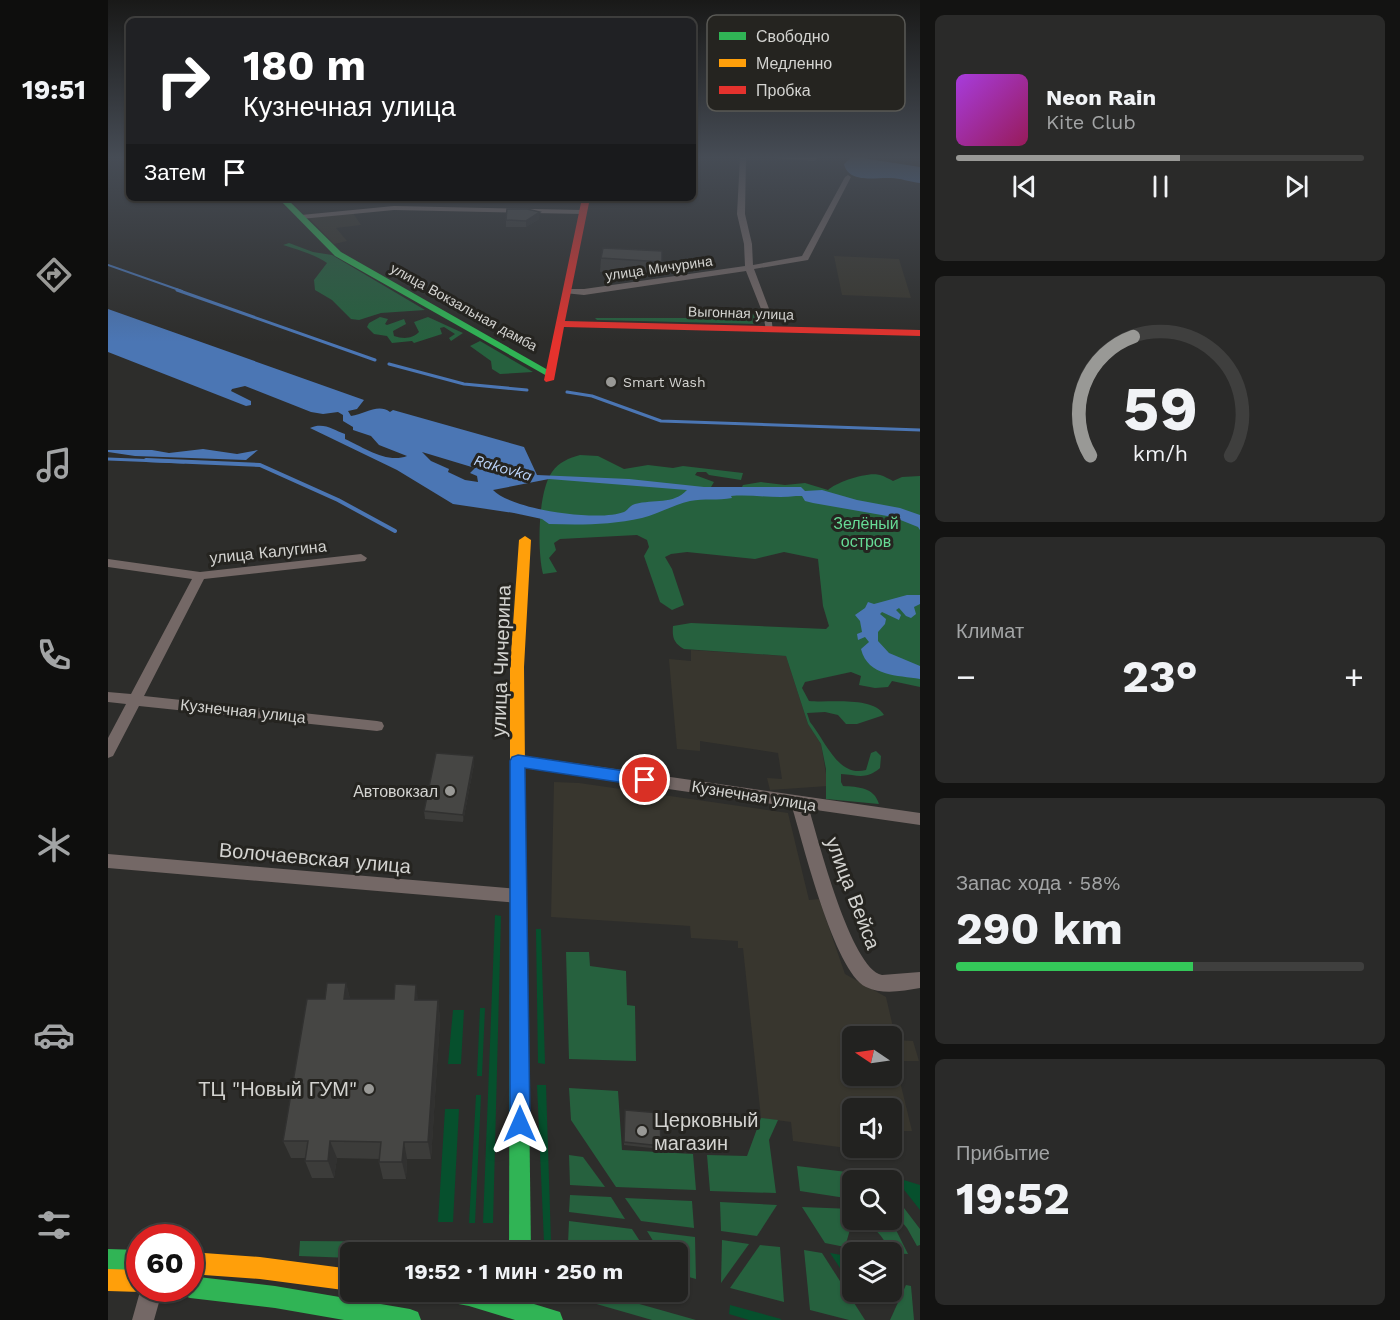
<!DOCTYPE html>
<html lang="ru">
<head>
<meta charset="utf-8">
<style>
	:root { --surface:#222220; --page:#2a2a29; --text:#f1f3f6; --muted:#a2a4a5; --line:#3f3f3e; --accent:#999996 }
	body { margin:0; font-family:"Work Sans",sans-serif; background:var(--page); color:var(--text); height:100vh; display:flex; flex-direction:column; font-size:22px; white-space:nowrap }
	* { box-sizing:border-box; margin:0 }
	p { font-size:20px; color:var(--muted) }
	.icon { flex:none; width:33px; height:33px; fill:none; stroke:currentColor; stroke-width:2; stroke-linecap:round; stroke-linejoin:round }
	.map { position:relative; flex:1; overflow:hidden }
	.panel { display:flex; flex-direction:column; gap:15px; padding:15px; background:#131312; width:480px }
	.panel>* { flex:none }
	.hud { position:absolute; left:18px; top:18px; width:570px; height:183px; border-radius:9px; box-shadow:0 2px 4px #0004,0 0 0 2px var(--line); background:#202124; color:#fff; overflow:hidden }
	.needle { width:39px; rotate:283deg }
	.fabs { position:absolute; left:734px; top:1026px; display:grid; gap:12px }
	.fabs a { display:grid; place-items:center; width:60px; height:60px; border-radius:9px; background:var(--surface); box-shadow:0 2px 4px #0004,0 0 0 2px var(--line); font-size:30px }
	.speed { position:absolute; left:18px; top:1224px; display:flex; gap:12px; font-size:30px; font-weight:700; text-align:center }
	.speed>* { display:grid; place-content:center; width:78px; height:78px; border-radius:50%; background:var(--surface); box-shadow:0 2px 4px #0004,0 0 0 2px var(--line); line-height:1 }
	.speed .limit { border:9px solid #d22; background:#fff; color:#111 }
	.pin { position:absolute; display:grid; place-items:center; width:51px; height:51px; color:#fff; margin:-26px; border:3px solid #fff; border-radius:50%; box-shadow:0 2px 6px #0007 }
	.me { position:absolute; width:66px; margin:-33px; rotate:0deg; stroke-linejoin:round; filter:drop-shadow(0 0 4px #0008) }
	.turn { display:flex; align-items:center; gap:21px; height:126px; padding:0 18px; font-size:27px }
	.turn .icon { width:78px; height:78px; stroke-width:2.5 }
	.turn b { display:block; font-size:42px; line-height:51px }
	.then { display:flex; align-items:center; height:57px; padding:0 18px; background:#0003; gap:12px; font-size:22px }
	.big { font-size:45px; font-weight:700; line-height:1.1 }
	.panel .widget { flex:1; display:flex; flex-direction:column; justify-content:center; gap:9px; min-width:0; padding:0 21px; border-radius:9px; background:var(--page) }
	.panel .dial { align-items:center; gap:0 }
	.dial svg { height:156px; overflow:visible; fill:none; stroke:var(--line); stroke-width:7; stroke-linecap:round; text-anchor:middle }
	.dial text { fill:var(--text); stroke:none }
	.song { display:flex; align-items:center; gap:18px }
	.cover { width:72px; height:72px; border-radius:9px; background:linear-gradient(135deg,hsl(280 70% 55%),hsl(330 70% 35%)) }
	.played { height:6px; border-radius:3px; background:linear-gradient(90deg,var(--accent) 55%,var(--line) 55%) }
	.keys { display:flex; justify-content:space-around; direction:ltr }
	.heat { display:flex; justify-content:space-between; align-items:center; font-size:33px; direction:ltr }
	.charge { height:9px; border-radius:4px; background:linear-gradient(90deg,#34c759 58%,var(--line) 0) }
	.trip { position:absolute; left:232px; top:1242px; width:348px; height:60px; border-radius:9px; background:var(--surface); box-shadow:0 2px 4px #0004,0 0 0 2px var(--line); font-weight:700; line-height:60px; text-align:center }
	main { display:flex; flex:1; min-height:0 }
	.tabs { display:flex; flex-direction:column; width:108px; justify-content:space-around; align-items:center; background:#0e0e0d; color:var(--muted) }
	.tabs .icon { width:42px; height:42px }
	.tabs .selected { color:var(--accent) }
	.tabs b { font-size:27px; color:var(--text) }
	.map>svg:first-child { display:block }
</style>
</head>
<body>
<main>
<nav class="tabs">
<b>19:51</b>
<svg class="icon selected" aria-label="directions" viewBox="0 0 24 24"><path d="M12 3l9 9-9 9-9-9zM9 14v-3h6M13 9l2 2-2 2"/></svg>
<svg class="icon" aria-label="music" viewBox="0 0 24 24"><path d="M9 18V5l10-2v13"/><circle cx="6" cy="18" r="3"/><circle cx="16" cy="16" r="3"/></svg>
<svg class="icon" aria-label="phone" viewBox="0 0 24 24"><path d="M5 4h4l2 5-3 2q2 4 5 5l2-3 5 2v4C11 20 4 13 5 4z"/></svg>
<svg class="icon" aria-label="climate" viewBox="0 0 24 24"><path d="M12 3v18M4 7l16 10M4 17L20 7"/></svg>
<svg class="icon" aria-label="car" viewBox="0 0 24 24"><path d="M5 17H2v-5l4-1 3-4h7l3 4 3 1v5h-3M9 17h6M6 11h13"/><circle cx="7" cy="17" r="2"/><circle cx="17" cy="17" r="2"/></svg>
<svg class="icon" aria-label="filters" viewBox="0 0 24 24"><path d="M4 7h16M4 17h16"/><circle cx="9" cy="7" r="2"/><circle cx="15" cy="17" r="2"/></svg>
</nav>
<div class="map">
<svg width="812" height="1320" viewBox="0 0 812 1320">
	<rect width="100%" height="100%" fill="#2d2d2b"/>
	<g fill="#38362e" fill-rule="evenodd">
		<path d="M245,213L253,225L228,228L239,241L226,244L201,218Z"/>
		<path d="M726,256L791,259L803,298L734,295Z"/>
		<path d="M583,650L678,656L700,724L713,744L720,786L662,790L659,778L674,779L670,753L592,741V751L569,749L561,659L583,661Z"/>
		<path d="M446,782L471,783L680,813L701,900L711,899L737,974L778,997L788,1040L805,1041L811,1061H787L804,1131H783V1108H744V1148H762V1151L685,1141L683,1122L653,1118L635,948H630V941L583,938L582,926L443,917ZM744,1036H783V1076H744Z"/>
	</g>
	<g fill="#06502d">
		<path d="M387,915L393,916L385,1223H375Z"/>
		<path d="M428,929H433L437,1064L430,1063Z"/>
		<path d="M372,1008H377L374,1076H369Z"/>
		<path d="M345,1010H356L353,1064H340Z"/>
		<path d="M429,1085H438L443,1242H436Z"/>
		<path d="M368,1095H373L367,1223H361Z"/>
		<path d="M337,1109H351L345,1222H330Z"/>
		<path d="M786,1177L812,1185V1210Z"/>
		<path d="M722,1253L739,1256L744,1263V1286Z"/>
		<path d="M622,1305L673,1319V1320H641L621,1314Z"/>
	</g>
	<g fill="#26613e">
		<path d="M181,243L205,252L224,255L317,310L273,313L251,320L243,319L224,300L207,290L206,280L219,263C208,255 188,249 175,245Z"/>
		<path d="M630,311L645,314L652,320L650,324L489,320L487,318H582Z"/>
		<path d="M272,317L280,319L277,324L279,325L296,319L298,324L285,331L286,336C295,339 304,339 311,332L306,322L320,317L355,333L343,341L341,338L347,334L336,327L332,328L334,334L306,343L304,341L284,343L279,336L266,334L259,327L261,323Z"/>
		<path d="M372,341L425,372L392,374L384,369L383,361L362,346Z"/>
		<path d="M472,455L490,456L516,469L540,465L565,468L575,466L635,473L633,480L601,475L598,472H589L587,475L606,482L603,487H634L635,485L653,482L677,485L697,483L720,490C728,482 761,471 772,475C776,476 781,479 785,481L794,477L812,476V687L784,681L780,687L767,688L751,685L753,676L743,672L697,682L694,688L701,701C721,703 765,696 776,715L749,724H738L730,715L717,712L699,713L702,722C717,740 730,778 758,770L763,753L768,751L773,756L772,768C758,780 750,775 733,774V782L735,786C750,787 766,787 771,804L718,799V769L713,744L700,724L678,656L576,649C566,643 564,638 565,626L583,623L718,629L721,626L715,606L710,559L676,552L647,559L579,552L563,554L557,557L564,569L576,605L564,610L552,602L536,556L541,547L539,540L529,535L452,539L446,543L448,550L441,558L449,572L435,574C429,551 430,491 444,472C451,462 461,458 472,455Z"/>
		<path d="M458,952H481L482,966L518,971L519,1005L527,1006L528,1061L461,1059Z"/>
		<path d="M461,1088L510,1091L514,1150L585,1154L588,1190L508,1187L463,1120Z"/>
		<path d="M653,1118L670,1120L661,1140L668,1193L602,1191L599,1155L639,1156Z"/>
		<path d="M461,1155L475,1157L497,1187L462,1185Z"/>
		<path d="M689,1166L739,1172L746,1180L744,1199L692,1191Z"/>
		<path d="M783,1191L812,1229V1245L809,1246L799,1228L783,1209Z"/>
		<path d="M462,1195L503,1197L517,1219L461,1212Z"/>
		<path d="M517,1198L584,1201L586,1228L533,1221Z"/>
		<path d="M612,1202L669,1205L649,1236L613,1231Z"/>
		<path d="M694,1207L744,1209V1220H777L788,1230L800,1254L783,1253C775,1236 764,1219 743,1226L737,1247L717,1243Z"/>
		<path d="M461,1221L524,1229L539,1252H492L460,1244Z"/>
		<path d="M539,1231L587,1237L588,1279L570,1274V1252H552Z"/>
		<path d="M614,1240L641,1244L613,1283Z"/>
		<path d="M192,1241L335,1242L334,1252H243V1258L191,1256Z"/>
		<path d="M652,1245L672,1247L676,1302L622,1288Z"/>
		<path d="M696,1250L714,1253L757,1320H741L702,1310Z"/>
		<path d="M798,1285L803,1286L806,1320H782Z"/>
		<path d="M479,1292H489L588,1320H544L478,1301Z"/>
	</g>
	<g fill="#4b76b4" fill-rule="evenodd">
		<path d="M747,157L812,167V183C802,182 792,178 783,178C767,177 741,184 736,164L743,158Z"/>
		<path d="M0,309L256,400L249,409L240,411L243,416C257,414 270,403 282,412L285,410L416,447L429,475L521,479L596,487H693L697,491L714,490L749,500L792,508L812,515V530L810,527L785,517L705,503L697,501L694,496H688C667,499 644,494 623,496L624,498C610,501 596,498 582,501C565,505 550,514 534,518C502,525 473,525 441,524L434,519L406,513L345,504L289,470L202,428C216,422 225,430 237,434V439C255,447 279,464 299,456L271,445L263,436L245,430V427L235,421V415L230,412L215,414L203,412L137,386L124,389L123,391L143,401V405L138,406L0,352ZM314,452L367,468L362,473L369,476L370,482L357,480L340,472L341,469L323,461ZM441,479L579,490C565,505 546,499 527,504C522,505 520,510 516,512C491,522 404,510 385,490Z"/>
		<path d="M95,449L129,454L150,450L138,460L27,456L0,452V450H44L61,453Z"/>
		<path d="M799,595H812V604L806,607L808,614L803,618L798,616L791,608L788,610L793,615L791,620L774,612L772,614L778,619L777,624L770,632V641L781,653L812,666V679C790,675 760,677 753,649L761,642L757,637L750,640L749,634L754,632L752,621L747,615L757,608L760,602L766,604Z"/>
	</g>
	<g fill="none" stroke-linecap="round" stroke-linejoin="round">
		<path stroke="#4b76b4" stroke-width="2" d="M0,265L74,291"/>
		<g stroke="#4b76b4" stroke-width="3">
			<path d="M69,290L267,360"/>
			<path d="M281,364L356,384L419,390"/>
			<path d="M459,392L484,396L553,421L812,430"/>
			<path d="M0,459L76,462"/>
		</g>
		<path stroke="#4b76b4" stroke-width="4" d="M38,460L152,465L230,500L287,531"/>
		<g fill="#746866" fill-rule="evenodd">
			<path d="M632,157H638L637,214L644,244L645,265L694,256L737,177L740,175L743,177L700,260L646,269L663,314L665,332L658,330L655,314L638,271L476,295L456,293V289H476L637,266L636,244L629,214Z"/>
			<path d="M655,157H706L709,159L706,161Z"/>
			<path d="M286,206L475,210L479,212L475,214L286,210L193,219L189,217L193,215Z"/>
			<path d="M253,554L259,558L257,561L96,579L36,696L269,721L274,722L276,726L274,730L269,731L31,706L5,756L0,758V738L18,704L0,702V692L23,694L84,579L0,567V559L92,572Z"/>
			<path d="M410,755L812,813V825L701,809C710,839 743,969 774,975L812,972V988C794,991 775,995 758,987C726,971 695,843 684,807L410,767L405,765L403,761L405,757Z"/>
			<path d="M0,854L410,889L416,891L418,896L416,901L410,903L0,868Z"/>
			<path d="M33,1288H55L46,1320H24Z"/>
		</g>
		<g fill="#30b455" fill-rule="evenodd">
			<path d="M170,198H178L233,252L447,374L439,376L227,256Z"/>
			<path d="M410,856L416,858L418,863L423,1252H401L402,863L404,858Z"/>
			<path d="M0,1249L32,1250V1272L0,1271Z"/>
			<path d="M82,1276L167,1286L302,1309L310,1312L313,1320H236L167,1308L82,1298L74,1295L72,1288H82Z"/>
			<path d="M326,1292H387L452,1312L455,1320H407L361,1306L329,1300Z"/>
		</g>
		<g fill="#ff9f0a" fill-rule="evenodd">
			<path d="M417,536L423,540L416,667L418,863L416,868L410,870L404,868L402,863V667L411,540Z"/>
			<path d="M82,1252L152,1257L243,1269V1291L152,1279L82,1274Z"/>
			<path d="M0,1269L32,1270V1288L40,1289L32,1292L0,1291Z"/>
		</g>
		<path fill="#e5322d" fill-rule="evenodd" d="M474,198H482L457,321L812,330V336L456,327L446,380L438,382L436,380Z"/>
	</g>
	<g fill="#3c3c3a">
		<path d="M431,219L418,227H398V220Z"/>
		<path d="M554,251L552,275L492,272L493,258Z"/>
		<path d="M366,756V764L355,822L317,819L316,811Z"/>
		<path d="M238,983L242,999L330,1000L332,1020L323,1159H299L298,1179H275L271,1162V1159L229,1158L226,1178H204L197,1161V1158H183L175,1141L217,999Z"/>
		<path d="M517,1110L553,1146L552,1149L516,1145Z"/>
	</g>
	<g fill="#313130">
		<path d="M432,212L431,219L418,227V221Z"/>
		<path d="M366,756V764L355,822V815Z"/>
		<path d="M238,983L243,1003L236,999Z"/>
		<path d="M308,985L311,1005L307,1000Z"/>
		<path d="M330,1000L332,1020L323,1159L320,1142Z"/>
		<path d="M222,1141L229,1158L226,1178L220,1161Z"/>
		<path d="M296,1142L299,1159L298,1179L294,1162Z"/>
	</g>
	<g fill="#464644" stroke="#313130" stroke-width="1.5">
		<path d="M399,209H419L432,212L418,221L398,220Z"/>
		<path d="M495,248L554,251V262L493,258Z"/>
		<path d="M328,753L366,756L355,815L316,811Z"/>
		<path d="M219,983H238L236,999H286L287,984L308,985L307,1000H330L320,1142H296L294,1162H271L273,1142L222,1141L220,1161H197L200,1141H175L199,999H217Z"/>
		<path d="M517,1110L552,1113L553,1146L516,1142Z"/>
	</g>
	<linearGradient id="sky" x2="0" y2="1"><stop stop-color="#191918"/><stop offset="0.46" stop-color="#464c55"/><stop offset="1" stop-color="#464c55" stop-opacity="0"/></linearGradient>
	<rect width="812" height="342" fill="url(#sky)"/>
	<path fill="#1a73e8" stroke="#114b97" stroke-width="1.5" d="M410,755L537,774L543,776L545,780L543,784L537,786L417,768L422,1124L419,1131L412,1134L405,1131L402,1124V761L404,757Z"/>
	<g fill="#999996" stroke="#252420" stroke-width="2">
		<circle cx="503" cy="382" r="6"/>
		<circle cx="342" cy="791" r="6"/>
		<circle cx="261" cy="1089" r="6"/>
		<circle cx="534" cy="1131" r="6"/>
	</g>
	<g text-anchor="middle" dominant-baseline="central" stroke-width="6" stroke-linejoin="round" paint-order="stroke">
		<g font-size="14" fill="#d3d3d0" stroke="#252420">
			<text transform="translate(551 268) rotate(-8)">улица Мичурина</text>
			<text transform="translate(356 307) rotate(29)">улица Вокзальная дамба</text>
			<text transform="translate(633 313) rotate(2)">Выгонная улица</text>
		</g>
		<g font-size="14" fill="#d3d3d0" stroke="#252420" text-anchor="start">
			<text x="515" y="382">Smart Wash</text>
		</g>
		<g font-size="15" font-style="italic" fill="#bcd5fb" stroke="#252420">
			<text transform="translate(395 468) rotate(16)">Rakovka</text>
		</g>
		<g font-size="16" fill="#66db95" stroke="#252420">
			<text x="758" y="523">Зелёный<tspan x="758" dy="18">остров</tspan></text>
		</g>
		<g font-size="16" fill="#d3d3d0" stroke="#252420">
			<text transform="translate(160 552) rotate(-6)">улица Калугина</text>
			<text transform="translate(135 711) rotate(6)">Кузнечная улица</text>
			<text transform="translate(646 796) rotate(9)">Кузнечная улица</text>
		</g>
		<g font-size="16" fill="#d3d3d0" stroke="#252420" text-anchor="end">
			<text x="330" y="791">Автовокзал</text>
		</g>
		<g font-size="20" fill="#d3d3d0" stroke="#252420">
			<text transform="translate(393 661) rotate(-88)">улица Чичерина</text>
			<text transform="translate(207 858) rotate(5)">Волочаевская улица</text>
			<text transform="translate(745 893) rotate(69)">улица Вейса</text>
		</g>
		<g font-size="20" fill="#d3d3d0" stroke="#252420" text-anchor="end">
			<text x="249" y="1089">ТЦ "Новый ГУМ"</text>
			<text x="546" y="1120" text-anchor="start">Церковный<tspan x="546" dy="23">магазин</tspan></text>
		</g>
	</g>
	<rect x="599" y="15" width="198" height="96" rx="9" fill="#252420" stroke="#595955" stroke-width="1.5"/>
	<rect x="611" y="32" width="27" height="8" fill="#30b455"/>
	<rect x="611" y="59" width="27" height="8" fill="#ff9f0a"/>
	<rect x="611" y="86" width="27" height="8" fill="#e5322d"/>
	<g font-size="16" fill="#d3d3d0">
		<text x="648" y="42">Свободно</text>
		<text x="648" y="69">Медленно</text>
		<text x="648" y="96">Пробка</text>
	</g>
</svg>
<div class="fabs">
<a><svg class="needle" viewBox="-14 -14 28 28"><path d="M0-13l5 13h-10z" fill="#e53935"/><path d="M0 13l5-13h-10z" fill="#a2a4a5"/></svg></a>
<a><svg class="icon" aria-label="sound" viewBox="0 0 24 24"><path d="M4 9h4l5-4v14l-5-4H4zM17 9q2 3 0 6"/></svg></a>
<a><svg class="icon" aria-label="search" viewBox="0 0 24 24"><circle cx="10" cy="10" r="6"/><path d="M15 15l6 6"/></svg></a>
<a><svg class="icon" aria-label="layers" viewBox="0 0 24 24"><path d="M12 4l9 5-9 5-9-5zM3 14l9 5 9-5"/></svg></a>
</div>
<div class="speed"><div class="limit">60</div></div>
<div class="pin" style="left:537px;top:780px;background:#d93025"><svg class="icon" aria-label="arrive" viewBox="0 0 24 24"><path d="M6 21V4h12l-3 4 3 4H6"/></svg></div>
<svg class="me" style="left:412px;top:1124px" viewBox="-20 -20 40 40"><path d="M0-17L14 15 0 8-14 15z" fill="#1a73e8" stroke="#fff" stroke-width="4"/></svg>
<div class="trip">19:52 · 1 мин · 250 m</div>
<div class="hud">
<div class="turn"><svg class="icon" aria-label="right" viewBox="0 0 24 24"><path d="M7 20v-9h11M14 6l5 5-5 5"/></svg><div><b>180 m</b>Кузнечная улица</div></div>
<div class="then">Затем<svg class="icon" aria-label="arrive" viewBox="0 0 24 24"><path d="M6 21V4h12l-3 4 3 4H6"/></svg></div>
</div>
</div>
<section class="panel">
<div class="widget">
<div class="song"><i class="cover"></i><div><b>Neon Rain</b><p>Kite Club</p></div></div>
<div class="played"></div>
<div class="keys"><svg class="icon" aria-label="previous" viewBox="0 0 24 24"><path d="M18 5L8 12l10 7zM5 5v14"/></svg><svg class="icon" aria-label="pause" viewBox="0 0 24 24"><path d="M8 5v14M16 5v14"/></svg><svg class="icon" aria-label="next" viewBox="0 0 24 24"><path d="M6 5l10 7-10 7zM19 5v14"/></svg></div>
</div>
<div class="widget dial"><svg viewBox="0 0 100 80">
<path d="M14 69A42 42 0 1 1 86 69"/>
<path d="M14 69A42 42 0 0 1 36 8" stroke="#999996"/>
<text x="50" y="56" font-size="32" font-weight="700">59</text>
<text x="50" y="72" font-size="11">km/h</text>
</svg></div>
<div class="widget"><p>Климат</p>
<div class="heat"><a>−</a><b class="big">23°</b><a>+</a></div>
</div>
<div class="widget"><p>Запас хода · 58%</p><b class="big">290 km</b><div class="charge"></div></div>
<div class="widget"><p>Прибытие</p><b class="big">19:52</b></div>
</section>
</main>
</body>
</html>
